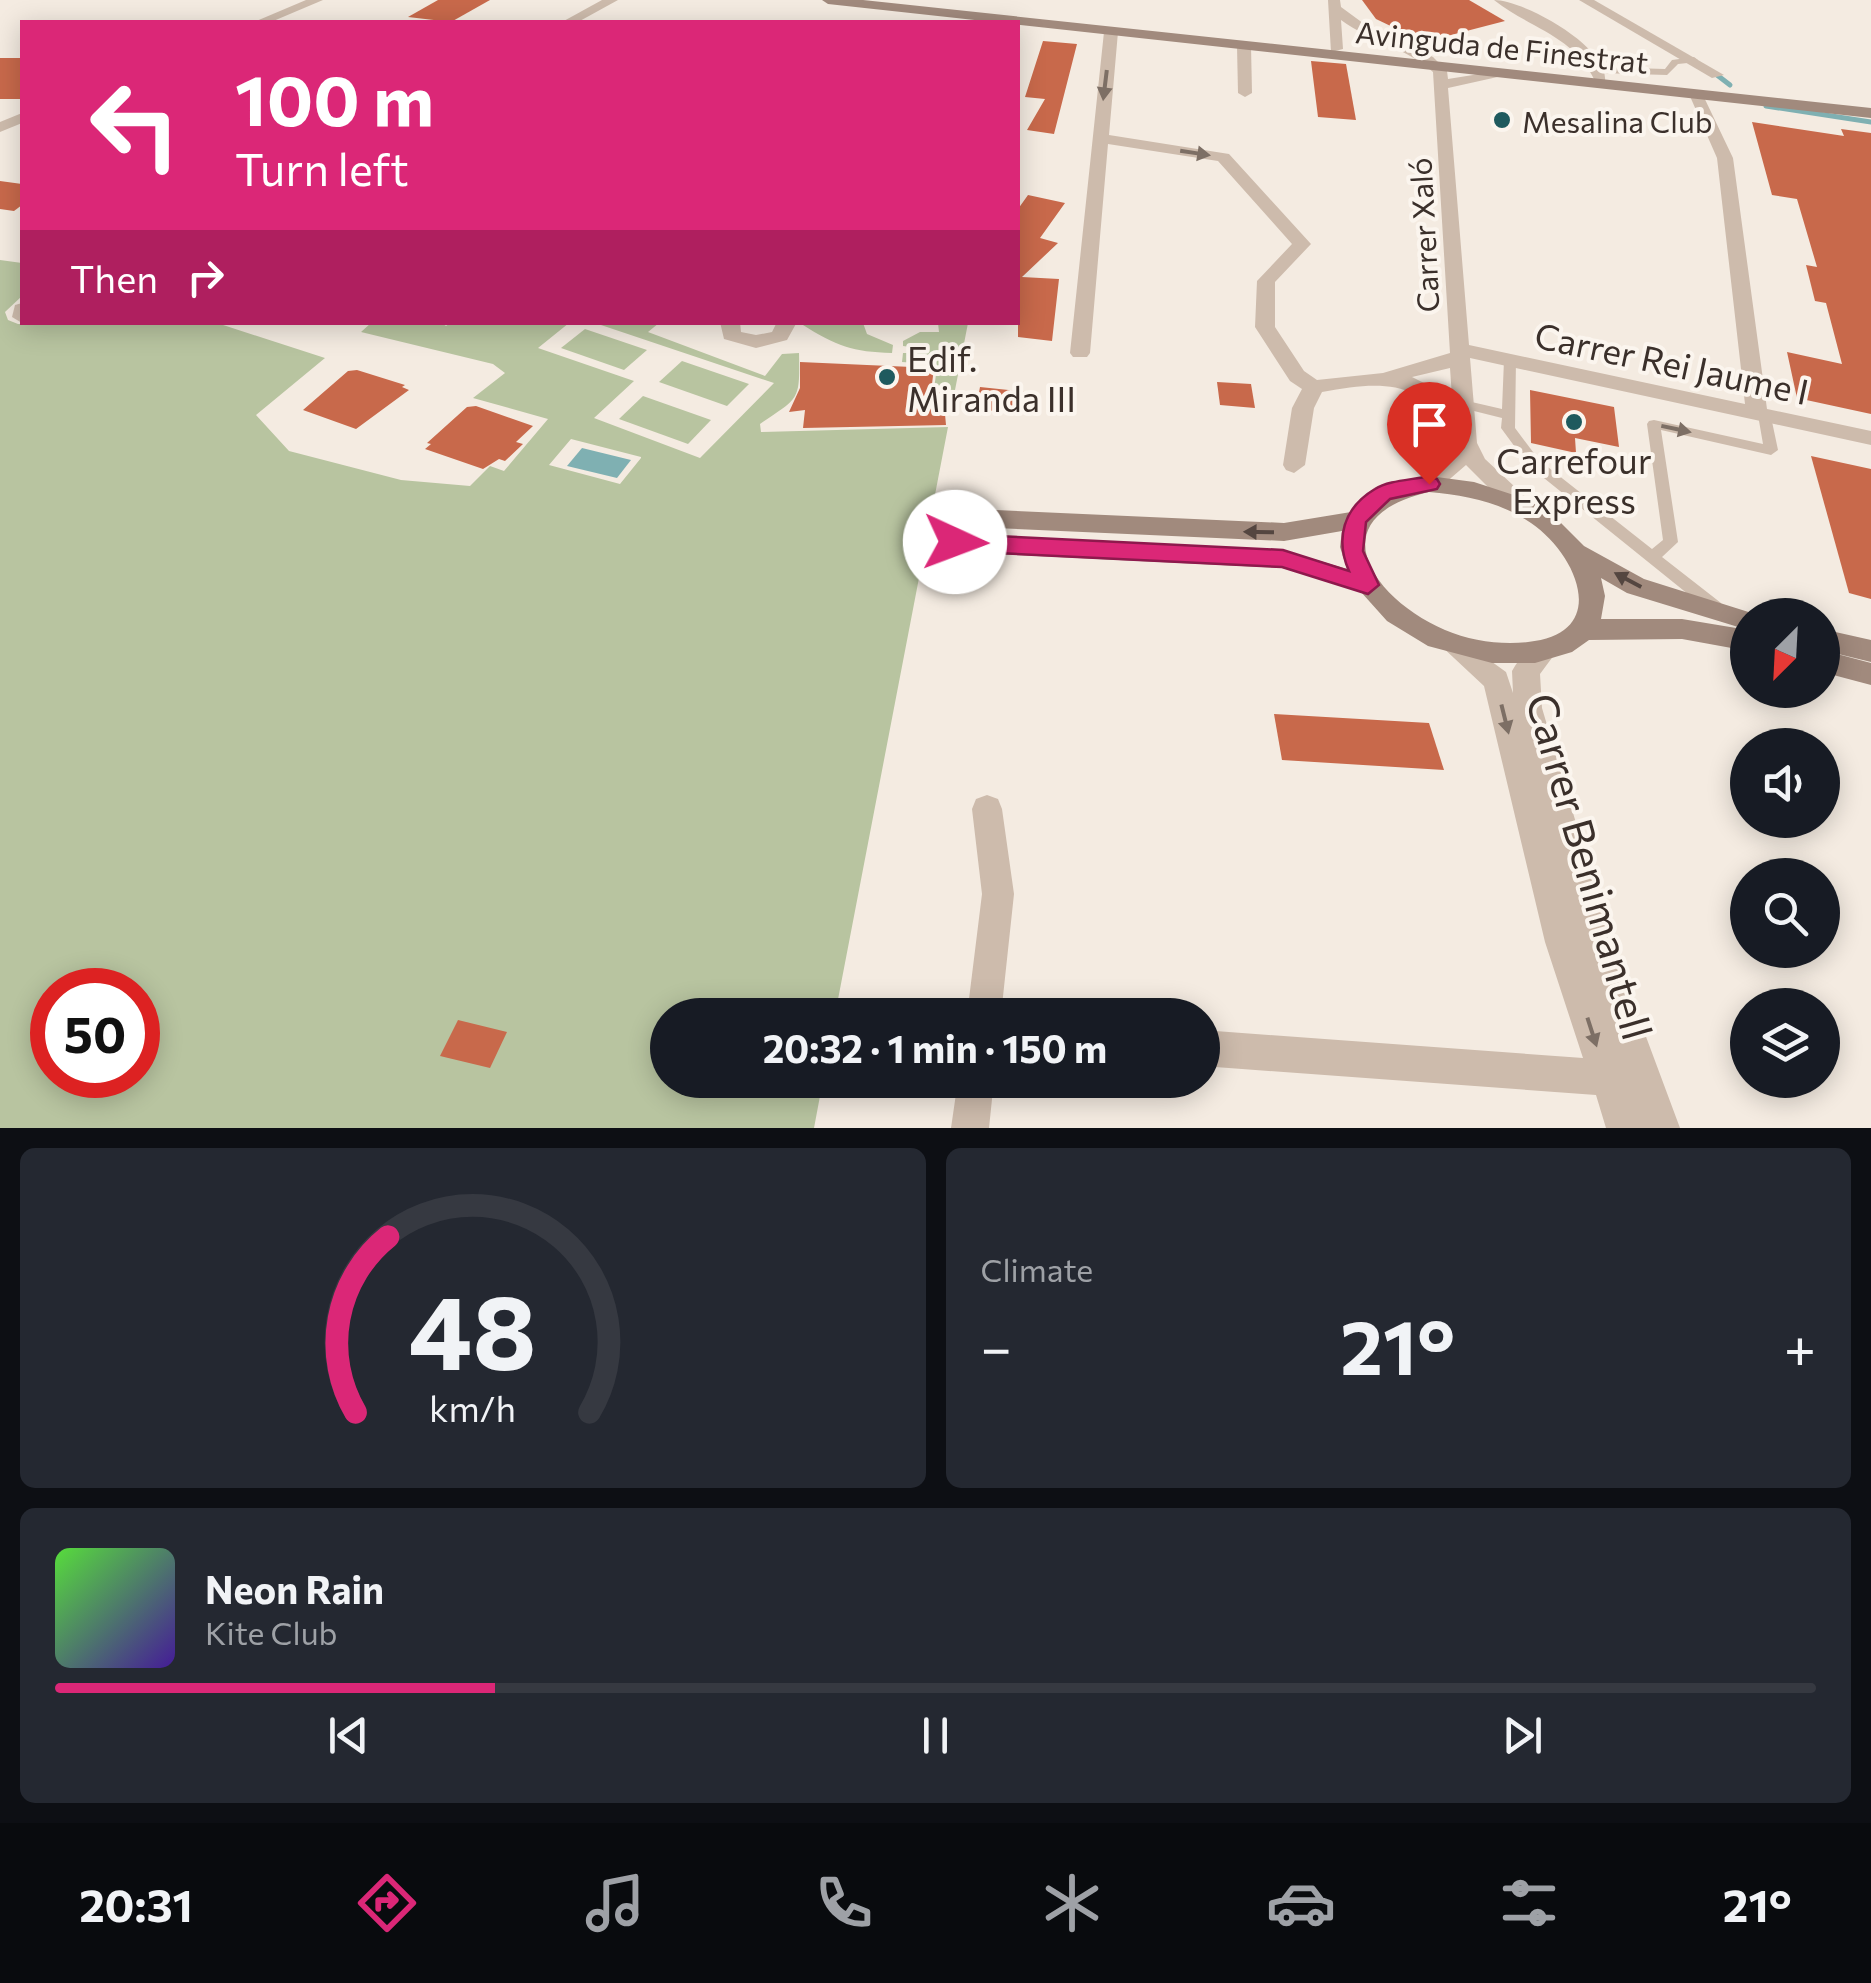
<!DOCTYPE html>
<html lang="en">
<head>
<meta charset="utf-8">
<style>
	:root { --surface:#171b24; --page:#242831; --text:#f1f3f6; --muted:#9ea1a6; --line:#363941; --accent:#db2777 }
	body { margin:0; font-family:Commissioner,sans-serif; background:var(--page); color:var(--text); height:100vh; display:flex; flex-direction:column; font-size:38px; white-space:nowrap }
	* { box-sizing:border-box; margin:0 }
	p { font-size:32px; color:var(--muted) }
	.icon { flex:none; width:55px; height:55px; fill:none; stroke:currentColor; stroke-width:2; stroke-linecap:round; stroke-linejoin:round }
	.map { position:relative; height:1128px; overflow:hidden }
	.drawer { display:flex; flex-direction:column; gap:20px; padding:20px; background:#0d0f14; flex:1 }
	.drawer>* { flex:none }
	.top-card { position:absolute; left:20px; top:20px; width:1000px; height:305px; border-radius:0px; box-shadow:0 5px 25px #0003; background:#db2777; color:#fff; overflow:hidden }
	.needle { width:65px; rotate:204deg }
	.tools { position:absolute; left:1730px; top:598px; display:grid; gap:20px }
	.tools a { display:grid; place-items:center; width:110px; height:110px; border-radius:50%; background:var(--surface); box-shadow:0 5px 25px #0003; font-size:50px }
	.speed { position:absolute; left:30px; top:968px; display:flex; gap:20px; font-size:50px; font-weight:700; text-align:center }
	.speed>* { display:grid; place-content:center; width:130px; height:130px; border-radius:50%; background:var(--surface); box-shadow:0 5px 25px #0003; line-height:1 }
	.speed .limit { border:15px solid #d22; background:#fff; color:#111 }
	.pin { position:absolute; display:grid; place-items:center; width:85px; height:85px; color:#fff; margin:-102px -42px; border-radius:50% 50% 50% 0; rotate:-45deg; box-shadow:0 0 10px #0007 }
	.pin .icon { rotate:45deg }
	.me { position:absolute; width:110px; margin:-55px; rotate:92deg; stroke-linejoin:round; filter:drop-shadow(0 0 8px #0008) }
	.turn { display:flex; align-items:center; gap:35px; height:210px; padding:0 50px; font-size:45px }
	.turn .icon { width:130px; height:130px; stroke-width:2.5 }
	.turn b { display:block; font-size:70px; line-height:85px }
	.then { display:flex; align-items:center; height:95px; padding:0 50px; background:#0003; gap:20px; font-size:38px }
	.big { font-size:75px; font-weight:700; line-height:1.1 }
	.drawer .card { flex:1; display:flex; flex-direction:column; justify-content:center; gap:15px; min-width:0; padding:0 35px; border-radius:15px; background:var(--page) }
	.drawer .dial { align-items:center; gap:0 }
	.dial svg { height:260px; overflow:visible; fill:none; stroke:var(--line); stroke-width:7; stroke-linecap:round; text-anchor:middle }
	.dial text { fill:var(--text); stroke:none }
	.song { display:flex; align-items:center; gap:30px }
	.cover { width:120px; height:120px; border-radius:15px; background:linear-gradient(135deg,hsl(110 70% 55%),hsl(260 70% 35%)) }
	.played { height:10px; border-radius:5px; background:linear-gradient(90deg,var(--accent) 25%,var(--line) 25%) }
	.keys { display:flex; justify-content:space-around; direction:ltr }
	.heat { display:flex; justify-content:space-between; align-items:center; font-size:55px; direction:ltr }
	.drawer .tiles { flex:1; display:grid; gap:20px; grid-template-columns:1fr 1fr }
	.card:last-child { grid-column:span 2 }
	.trip { position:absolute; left:650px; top:998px; width:570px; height:100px; border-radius:50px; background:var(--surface); box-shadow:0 5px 25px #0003; font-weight:700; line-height:100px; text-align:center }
	.dock { display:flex; height:160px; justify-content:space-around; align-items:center; background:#090b0e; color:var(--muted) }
	.dock .icon { width:70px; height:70px }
	.dock .active { color:var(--accent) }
	.dock b { font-size:45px; color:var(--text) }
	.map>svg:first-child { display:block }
</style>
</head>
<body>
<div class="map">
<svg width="1871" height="1128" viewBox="0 0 1871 1128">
	<rect width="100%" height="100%" fill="#f4ebe1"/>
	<g fill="#b8c4a0" fill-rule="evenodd">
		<path d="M0,260L22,263V296L5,312L8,320L18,324L217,323L325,358L256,415L289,451L401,480L470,486L490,466L504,471L548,419L473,398L505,373L493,364L361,332L371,323L440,322L446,326L452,322L569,323L538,348L634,381L594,418L700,458L774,383L595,323H659L648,332L765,376L782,354L799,353C800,402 799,397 760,424L761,432L948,427L835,1015H668V1080H823L814,1128H0ZM571,439L641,457V458L620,484L549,465ZM52,990H138V1075H52Z"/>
		<path d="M805,323H863L867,334L893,345L892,353C853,352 836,346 803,325Z"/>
		<path d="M938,323H968L955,390L934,389L937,367L933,364L902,362L903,353H918L919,348L903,346V341L920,332H939Z"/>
		<path d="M585,329L647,350L624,370L561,348Z"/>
		<path d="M682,361L749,384L727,406L659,382Z"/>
		<path d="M643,396L711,420L688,444L619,419Z"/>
	</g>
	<path fill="#7fb0b2" d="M582,448L631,460L617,478L567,466Z"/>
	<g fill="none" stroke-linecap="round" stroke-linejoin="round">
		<g stroke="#7fb0b2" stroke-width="5">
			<path d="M1717,75L1730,85"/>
			<path d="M1766,106L1871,122"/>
		</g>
	</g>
	<g fill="#c8694b">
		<path d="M438,0H490L451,22L408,17Z"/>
		<path d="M1362,0H1469L1505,21L1424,42L1376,19Z"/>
		<path d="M1043,41L1077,44L1054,134L1027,130L1045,99L1025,97Z"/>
		<rect x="0" y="58" width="22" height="41"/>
		<path d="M1311,61L1346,64L1356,120L1318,117Z"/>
		<path d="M1752,122L1844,136L1841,129L1871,133V414L1797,398L1787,352L1842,364L1826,303L1815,301L1806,265L1817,267L1797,199L1772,195Z"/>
		<path d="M0,181L22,184V205L14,211L0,209Z"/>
		<path d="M1028,195L1065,203L1040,238L1058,243L1022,277L1059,279L1052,341L1018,337V209Z"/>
		<path d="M800,362L934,368L931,392H943L946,425L803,428L805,410L789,412L800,388Z"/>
		<path d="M357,370L405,385L402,387L409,390L356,429L303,410L348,371Z"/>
		<path d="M1217,382L1251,384L1255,408L1220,405Z"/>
		<path d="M980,387L1028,392L1024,414L976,409Z"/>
		<path d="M1530,390L1614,407L1619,447L1575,438L1576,453L1531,443Z"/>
		<path d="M476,406L533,426L516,442L523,444L505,461L499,459L483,469L425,449L431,444L427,443L467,407Z"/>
		<path d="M1811,456L1871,469V599L1849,593Z"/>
		<path d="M1274,714L1429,723L1444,770L1282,760Z"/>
		<path d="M458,1020L507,1032L490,1068L440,1056Z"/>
	</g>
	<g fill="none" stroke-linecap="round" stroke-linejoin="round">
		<g fill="#cdbbac" fill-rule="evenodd">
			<path d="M1694,57L1698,60L1697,62L1678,64L1667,75L1600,73L1596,70L1600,67L1665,69L1672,60Z"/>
			<path d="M1510,356L1516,360L1515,428L1539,460L1652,549L1663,540L1647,424L1649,421L1654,420L1763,444L1758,415L1765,411L1770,412L1778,450L1771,455L1661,430L1678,542L1662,557L1721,603L1723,607L1721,611H1709L1529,466L1501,428L1502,418L1458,407L1457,404L1458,401L1463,400L1502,409L1504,360Z"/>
		</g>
		<g fill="#cdbbac" fill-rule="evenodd">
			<path d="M306,0H323L271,22H254Z"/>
			<path d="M602,0H618L578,22H562Z"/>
			<path d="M1328,0H1340L1341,7L1371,29L1433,57L1447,71L1448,79L1504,70L1511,74L1448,88L1469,345L1745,404L1717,158L1689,94L1701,91L1733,158L1767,409L1871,431V445L1470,358L1477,443L1485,459L1530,501L1534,507L1530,513H1514L1466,465L1437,490H1421L1417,484C1436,458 1456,463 1454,424C1413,379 1378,382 1322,392L1314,408L1305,465L1294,473L1286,470L1283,465L1292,408L1302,389L1290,381L1255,327L1257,281L1292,244L1218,161L1108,144L1090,353L1087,357H1073L1070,353L1104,32L1111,28L1118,32L1109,135L1229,154L1311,244L1275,282V327L1304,371L1317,380L1383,373L1450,353L1433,72C1407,48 1369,41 1341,20L1343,49L1331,52ZM1450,368L1452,397L1412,377Z"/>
			<path d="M1494,0C1524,0 1609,47 1605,81H1595C1575,36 1529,28 1494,0Z"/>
			<path d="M1579,0H1594L1724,75L1712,78Z"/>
			<path d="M1244,42L1251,46L1252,93L1245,97L1238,93L1237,46Z"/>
			<path d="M22,113V123L0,132V122Z"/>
			<path d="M22,303L24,322L22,323L12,317L15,305Z"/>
			<path d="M720,322H740L741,332L756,335L772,332L777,322H797L787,340L756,348L724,339Z"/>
			<path d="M1452,633L1506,672L1513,693L1512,671C1521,655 1535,637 1554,643L1557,651L1540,674L1542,708L1613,948L1680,1128H1606L1596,1095L1202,1066V1030L1583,1058L1545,942L1484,686L1439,644L1443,636Z"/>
			<path d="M987,795L998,799L1002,809L1014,894L1001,1015H967L982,894L972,809L976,799Z"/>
			<path d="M958,1080H994L989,1128H951Z"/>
		</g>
		<g fill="#a18a7d" fill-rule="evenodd">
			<path d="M822,0H863L1871,108V118L828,4Z"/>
			<path d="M1429,476L1474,482L1526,499L1552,514L1584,546L1644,579L1758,615H1748V630L1627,593L1601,578L1605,596L1601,619H1682L1748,630V651L1682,639L1589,640L1572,652L1535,663H1492L1428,646L1387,621L1361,592L1283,568L955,552L943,543L955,534L1283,550L1347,569L1340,547L1342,531L1284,541L951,526L939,517L951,508L1284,523L1351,512C1369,486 1400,482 1429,476ZM1429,492C1465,495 1500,502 1531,523C1578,555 1611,634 1528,642C1501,645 1471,641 1445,630C1372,599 1317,518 1429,492Z"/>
			<path d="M1822,629L1871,640V662L1822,650Z"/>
			<path d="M1822,650L1871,663V685L1822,672Z"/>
		</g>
	</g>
	<defs><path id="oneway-solid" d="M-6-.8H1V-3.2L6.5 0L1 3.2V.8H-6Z" transform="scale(2.5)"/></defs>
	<g fill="#7d6f65">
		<use href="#oneway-solid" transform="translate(1105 85) rotate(97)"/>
		<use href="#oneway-solid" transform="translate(1195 153) rotate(9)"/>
		<use href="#oneway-solid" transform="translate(1676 429) rotate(12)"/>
		<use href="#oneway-solid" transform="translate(1505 719) rotate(76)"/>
		<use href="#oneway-solid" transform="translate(1592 1032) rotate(72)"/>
	</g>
	<g fill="#544640">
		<use href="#oneway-solid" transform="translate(1259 532) rotate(-179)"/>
		<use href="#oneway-solid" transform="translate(1628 580) rotate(-152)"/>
	</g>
	<path fill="#db2777" stroke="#8e194d" stroke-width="2.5" d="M1429,476L1437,479L1440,484L1437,489L1390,499L1366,522L1363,551L1379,585L1368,594L1282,567L955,551L944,542L955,534L1283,550L1349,571C1335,539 1343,508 1375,489C1389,480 1413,480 1429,476Z"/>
	<g fill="#1f5a5e" stroke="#fbf5ee" stroke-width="4">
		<circle cx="1502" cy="120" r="10"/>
		<circle cx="887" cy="377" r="10"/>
		<circle cx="1574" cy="422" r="10"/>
	</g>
	<g text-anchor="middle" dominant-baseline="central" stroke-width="8" stroke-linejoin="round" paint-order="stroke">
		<g font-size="30" fill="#3b302b" stroke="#fbf5ee">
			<text transform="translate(1502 46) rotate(6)">Avinguda de Finestrat</text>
			<text transform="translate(1423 235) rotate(-93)">Carrer Xaló</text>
		</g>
		<g font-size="30" fill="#3b302b" stroke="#fbf5ee" text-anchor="start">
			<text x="1522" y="120">Mesalina Club</text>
		</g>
		<g font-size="35" fill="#3b302b" stroke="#fbf5ee" text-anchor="start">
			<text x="907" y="357">Edif.<tspan x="907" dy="40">Miranda III</tspan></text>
			<text x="1574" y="459" text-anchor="middle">Carrefour<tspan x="1574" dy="40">Express</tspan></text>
		</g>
		<g font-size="35" fill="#3b302b" stroke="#fbf5ee">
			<text transform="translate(1672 362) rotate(12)">Carrer Rei Jaume I</text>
		</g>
		<g font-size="42" fill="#3b302b" stroke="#fbf5ee">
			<text transform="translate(1591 866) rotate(74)">Carrer Benimantell</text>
		</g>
	</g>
</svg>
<div class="tools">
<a><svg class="needle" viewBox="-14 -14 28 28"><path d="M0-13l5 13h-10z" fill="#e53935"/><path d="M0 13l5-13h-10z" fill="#9ea1a6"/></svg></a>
<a><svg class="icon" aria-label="sound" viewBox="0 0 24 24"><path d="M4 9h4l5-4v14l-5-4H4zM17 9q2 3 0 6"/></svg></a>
<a><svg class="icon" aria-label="search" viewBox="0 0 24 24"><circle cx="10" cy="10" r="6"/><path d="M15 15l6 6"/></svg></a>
<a><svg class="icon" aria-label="layers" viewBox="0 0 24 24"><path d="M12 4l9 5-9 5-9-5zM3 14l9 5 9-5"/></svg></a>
</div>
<div class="speed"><div class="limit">50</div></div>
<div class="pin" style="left:1429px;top:484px;background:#d93025"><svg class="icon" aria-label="arrive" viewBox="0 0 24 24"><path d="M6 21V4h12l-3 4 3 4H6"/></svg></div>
<svg class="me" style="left:955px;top:542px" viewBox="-20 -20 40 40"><circle r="19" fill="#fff"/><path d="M0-13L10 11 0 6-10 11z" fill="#db2777"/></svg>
<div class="trip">20:32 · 1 min · 150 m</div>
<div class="top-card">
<div class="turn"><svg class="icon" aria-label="left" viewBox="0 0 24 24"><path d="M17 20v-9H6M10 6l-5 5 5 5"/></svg><div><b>100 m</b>Turn left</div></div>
<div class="then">Then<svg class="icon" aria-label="right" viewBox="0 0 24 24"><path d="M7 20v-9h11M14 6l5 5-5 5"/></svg></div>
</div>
</div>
<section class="drawer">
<div class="tiles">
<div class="card dial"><svg viewBox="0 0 100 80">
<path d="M14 69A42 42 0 1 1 86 69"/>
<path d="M14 69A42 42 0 0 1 24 15" stroke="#db2777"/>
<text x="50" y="56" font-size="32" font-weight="700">48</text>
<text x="50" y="72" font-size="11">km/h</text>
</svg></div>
<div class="card"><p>Climate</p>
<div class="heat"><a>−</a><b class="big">21°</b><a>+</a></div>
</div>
<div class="card">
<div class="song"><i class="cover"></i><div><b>Neon Rain</b><p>Kite Club</p></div></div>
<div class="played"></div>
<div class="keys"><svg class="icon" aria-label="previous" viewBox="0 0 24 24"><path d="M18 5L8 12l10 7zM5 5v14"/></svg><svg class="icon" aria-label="pause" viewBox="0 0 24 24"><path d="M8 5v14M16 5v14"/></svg><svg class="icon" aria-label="next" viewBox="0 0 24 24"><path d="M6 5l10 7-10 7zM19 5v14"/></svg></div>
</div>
</div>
</section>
<nav class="dock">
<b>20:31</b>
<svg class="icon active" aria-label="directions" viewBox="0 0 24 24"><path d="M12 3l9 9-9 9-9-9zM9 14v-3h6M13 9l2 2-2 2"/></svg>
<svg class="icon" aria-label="music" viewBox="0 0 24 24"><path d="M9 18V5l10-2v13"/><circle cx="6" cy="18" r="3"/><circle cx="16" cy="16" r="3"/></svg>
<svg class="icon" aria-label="phone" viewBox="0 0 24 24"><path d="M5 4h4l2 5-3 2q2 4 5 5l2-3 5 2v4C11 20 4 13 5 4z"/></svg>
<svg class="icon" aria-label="climate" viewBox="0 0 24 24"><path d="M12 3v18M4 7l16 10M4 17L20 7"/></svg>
<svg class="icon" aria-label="car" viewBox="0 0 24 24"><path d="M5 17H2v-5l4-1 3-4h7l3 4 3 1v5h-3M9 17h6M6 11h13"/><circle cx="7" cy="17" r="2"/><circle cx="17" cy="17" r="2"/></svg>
<svg class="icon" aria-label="filters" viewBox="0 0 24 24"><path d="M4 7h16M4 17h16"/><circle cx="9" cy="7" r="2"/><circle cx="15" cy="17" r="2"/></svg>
<b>21°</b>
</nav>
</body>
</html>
